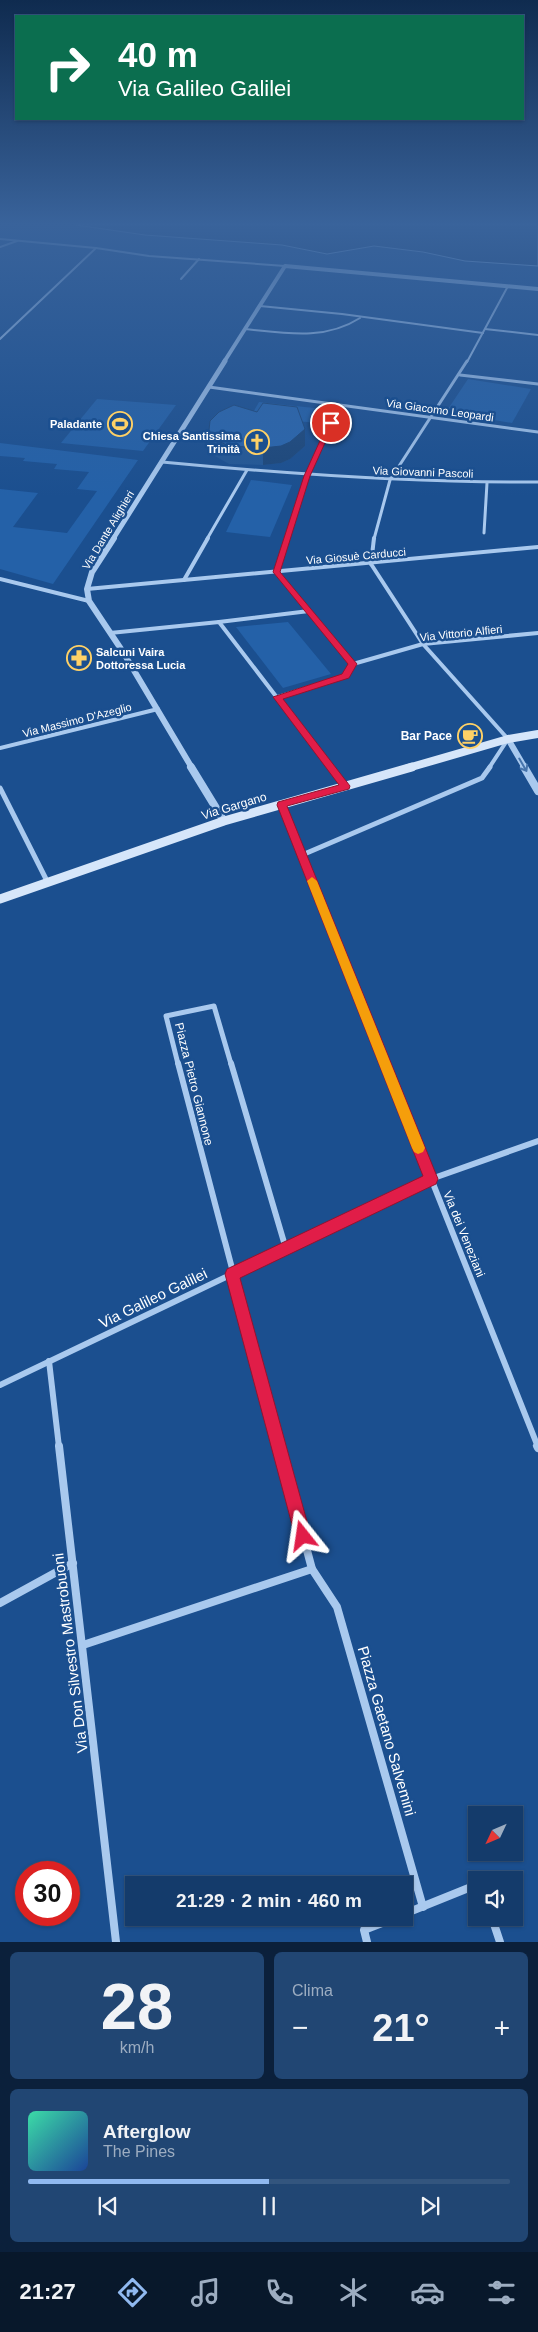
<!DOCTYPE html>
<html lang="it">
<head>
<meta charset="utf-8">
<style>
	:root { --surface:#143b6b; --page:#214673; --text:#f1f3f6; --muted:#9dadc1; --line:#33557e; --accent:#90b9f0 }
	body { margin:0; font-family:Helvetica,sans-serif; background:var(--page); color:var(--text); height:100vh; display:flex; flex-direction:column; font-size:19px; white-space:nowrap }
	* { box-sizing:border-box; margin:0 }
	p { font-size:16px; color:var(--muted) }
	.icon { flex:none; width:28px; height:28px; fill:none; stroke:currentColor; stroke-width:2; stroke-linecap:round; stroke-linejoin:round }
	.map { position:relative; height:1942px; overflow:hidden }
	.side { display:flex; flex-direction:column; gap:10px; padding:10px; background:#0b203b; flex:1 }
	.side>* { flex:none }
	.guide { position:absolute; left:15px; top:15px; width:509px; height:105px; border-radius:0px; box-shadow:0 1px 4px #0004,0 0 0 1px var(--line); background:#0b6e4f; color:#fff; overflow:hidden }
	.needle { width:32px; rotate:226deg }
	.controls { position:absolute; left:468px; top:1806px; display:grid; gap:10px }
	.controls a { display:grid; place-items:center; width:55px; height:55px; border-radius:0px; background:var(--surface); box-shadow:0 1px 4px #0004,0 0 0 1px var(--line); font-size:25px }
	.speed { position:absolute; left:15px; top:1861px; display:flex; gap:10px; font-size:25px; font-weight:700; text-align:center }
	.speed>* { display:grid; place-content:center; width:65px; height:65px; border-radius:50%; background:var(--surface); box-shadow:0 1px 4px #0004,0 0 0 1px var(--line); line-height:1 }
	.speed .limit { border:8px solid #d22; background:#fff; color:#111 }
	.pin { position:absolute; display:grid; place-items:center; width:42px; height:42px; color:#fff; margin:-21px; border:2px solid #fff; border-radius:50%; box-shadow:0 1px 5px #0007 }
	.me { position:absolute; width:55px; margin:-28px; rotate:345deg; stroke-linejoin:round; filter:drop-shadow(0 0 4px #0008) }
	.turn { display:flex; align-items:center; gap:18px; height:105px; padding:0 20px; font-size:22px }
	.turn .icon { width:65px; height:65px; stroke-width:2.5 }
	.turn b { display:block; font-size:35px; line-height:42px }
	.big { font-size:38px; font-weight:700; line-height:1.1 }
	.side .card { flex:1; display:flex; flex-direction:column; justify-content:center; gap:8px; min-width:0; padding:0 18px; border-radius:8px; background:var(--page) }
	.side .dial { align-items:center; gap:0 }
	.dial b { font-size:65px; line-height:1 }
	.song { display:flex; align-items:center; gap:15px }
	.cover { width:60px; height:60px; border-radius:8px; background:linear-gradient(135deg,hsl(160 70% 55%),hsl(220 70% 35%)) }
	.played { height:5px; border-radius:2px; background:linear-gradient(90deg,var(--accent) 50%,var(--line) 50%) }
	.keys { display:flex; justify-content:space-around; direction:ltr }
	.heat { display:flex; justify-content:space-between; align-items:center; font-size:28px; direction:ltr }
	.side .tiles { flex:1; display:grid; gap:10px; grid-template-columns:1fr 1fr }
	.card:last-child { grid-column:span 2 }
	.trip { position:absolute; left:125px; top:1876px; width:288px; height:50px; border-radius:0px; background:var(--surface); box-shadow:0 1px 4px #0004,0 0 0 1px var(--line); font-weight:700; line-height:50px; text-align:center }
	.tab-bar { display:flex; height:80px; justify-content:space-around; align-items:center; background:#08182b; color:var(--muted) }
	.tab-bar .icon { width:35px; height:35px }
	.tab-bar .active { color:var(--accent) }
	.tab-bar b { font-size:22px; color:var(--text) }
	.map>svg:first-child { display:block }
</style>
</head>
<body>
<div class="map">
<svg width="538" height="1942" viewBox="0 0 538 1942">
	<rect width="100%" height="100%" fill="#1b4f8f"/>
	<g fill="#2461a8">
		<path d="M468,379L531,389L512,423L446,412Z"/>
		<path d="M97,399L176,405L143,451L61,443Z"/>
		<path d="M259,402L323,409L316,423L251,416Z"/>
		<path d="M0,443L138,460L53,584L0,569V489L38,493L13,527L67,533L97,491L77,489L89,472L54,469L57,464L23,461L25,458L0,456Z"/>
		<path d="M251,480L292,485L270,537L226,532Z"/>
		<path d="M288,622L331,674L283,688L236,627Z"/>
	</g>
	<path fill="#123a6d" stroke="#9cc4f0" d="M76,225H538V266L465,261L423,252L374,246L327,254L282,245L145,235Z"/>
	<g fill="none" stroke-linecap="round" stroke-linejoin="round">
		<g stroke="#a9c9ee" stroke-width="2">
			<path d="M0,239L96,248L149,256L285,266"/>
			<path d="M0,247L17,241"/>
			<path d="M181,279L199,259"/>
			<path d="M260,306L342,314L483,333"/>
			<path d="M245,329C285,333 324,341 360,318"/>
			<path d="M485,329L538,335"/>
			<path d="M0,339L96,248"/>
			<path d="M467,362L508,286"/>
		</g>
		<g stroke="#a9c9ee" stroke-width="3">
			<path d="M460,375L538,384"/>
			<path d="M209,387L538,432"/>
			<path d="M162,462C287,474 412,483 538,482"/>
			<path d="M484,533L487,483"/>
			<path d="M207,539L247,470"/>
			<path d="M287,539L307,476L339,405"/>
			<path d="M374,539L390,480L467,361"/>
		</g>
		<g stroke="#a9c9ee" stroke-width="4">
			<path d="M287,538L276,572L353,664"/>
			<path d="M371,564L374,538"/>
			<path d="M371,564L423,644L508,739L489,768"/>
			<path d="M0,579L89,601"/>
			<path d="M184,580L208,538"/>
			<path d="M87,589L538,547"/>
			<path d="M219,622L309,611"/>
			<path d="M110,633L219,622L331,768"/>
			<path d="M278,697L346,676L353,664L423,644L538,633"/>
			<path d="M0,748L158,709"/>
		</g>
		<g stroke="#a9c9ee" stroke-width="5">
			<path d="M330,767L345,786"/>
			<path d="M0,788L47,881"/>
			<path d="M282,805L385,1064"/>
			<path d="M302,855L482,778L490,767"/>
			<path d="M178,1064L166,1016L214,1006L231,1064"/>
		</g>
		<g stroke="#a9c9ee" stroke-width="6">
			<path d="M178,1063L279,1447"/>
			<path d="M231,1063L286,1249"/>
			<path d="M385,1063L538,1447"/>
			<path d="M49,1361L59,1447"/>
			<path d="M0,1385L431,1179L538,1141"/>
		</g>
		<g stroke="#a9c9ee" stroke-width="8">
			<path d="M59,1446L116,1942"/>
			<path d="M537,1446L538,1448"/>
			<path d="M312,1569L337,1607L423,1907"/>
			<path d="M0,1603L73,1563"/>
			<path d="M83,1645L312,1569L279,1446"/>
			<path d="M404,1914L476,1885"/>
			<path d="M492,1918L500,1942"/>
			<path d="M367,1942L364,1930L395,1918"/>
		</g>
		<path stroke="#a9c9ee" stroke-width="4" d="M224,362L285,266L538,289"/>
		<path stroke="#a9c9ee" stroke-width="5" d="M113,539L225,361"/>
		<g stroke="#a9c9ee" stroke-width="6">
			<path d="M114,538L92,572L87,589L89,601L123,652L192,768"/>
			<path d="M508,739L525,768"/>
		</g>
		<g stroke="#a9c9ee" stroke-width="8">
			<path d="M191,767L224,821"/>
			<path d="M524,767L538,791"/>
		</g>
		<path stroke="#d6e6fa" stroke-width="8" d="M408,768L508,739L538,734"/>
		<path stroke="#d6e6fa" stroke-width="9" d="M0,899L224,821L412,767"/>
	</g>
	<path fill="#245895" d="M257,412L305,446L290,459L281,463L263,465L229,464L213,455L210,447L209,430Z"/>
	<path fill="#1d4779" d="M305,429V446L290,459L281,463L263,465V448Z"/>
	<path fill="#2a66ad" stroke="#1d4779" d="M263,403L297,407L305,429L290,442L281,446L263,448L229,446L212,438L209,430L210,421L219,412L234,405L257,412Z"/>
	<defs><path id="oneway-shaft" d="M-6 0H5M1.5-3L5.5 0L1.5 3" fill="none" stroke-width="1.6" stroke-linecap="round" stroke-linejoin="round" transform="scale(1.25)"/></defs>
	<use stroke="#4674ac" href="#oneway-shaft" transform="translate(523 765) rotate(60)"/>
	<linearGradient id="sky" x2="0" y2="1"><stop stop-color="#0f2b4f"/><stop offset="0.45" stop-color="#39639b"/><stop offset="1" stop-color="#39639b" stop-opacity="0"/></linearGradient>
	<rect width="538" height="497" fill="url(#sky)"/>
	<path fill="#e11d48" stroke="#92132f" d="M331,421L334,423L310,476L280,572L357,664L349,678L283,699L350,786L349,789L287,806L438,1179L436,1184L240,1278L311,1536L309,1542L303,1545L297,1542L295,1536L225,1274L227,1269L423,1176L277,805L278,802L339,785L273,697L342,674L348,664L273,572L304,476L328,423Z"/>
	<path fill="#f59e0b" d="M312,877L317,881L425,1148L423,1152L418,1154L414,1152L412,1148L307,881Z"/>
	<defs>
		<symbol id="stadium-ring" viewBox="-11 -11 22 22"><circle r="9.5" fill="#1b4f8f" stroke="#ffd166" stroke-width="1.5"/><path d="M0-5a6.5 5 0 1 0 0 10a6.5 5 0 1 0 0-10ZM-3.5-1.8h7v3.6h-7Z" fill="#ffd166"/></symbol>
		<symbol id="church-ring" viewBox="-11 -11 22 22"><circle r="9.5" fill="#1b4f8f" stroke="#ffd166" stroke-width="1.5"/><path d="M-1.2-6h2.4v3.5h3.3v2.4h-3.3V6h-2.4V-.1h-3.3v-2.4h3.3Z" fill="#ffd166"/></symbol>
		<symbol id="pharmacy-ring" viewBox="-11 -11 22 22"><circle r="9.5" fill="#1b4f8f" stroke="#ffd166" stroke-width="1.5"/><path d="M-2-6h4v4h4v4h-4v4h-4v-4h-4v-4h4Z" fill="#ffd166"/></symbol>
		<symbol id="cafe-ring" viewBox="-11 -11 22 22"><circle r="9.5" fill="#1b4f8f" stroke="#ffd166" stroke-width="1.5"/><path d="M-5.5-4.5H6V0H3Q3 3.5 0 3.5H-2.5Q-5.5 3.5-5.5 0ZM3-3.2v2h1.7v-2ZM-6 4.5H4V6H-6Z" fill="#ffd166"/></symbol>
	</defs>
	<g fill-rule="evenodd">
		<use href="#stadium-ring" x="106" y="410" width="28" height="28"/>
		<use href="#church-ring" x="243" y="428" width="28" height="28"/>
		<use href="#pharmacy-ring" x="65" y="644" width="28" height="28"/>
		<use href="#cafe-ring" x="456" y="722" width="28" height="28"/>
	</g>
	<g text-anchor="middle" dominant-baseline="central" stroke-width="5" stroke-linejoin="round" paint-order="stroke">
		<g font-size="11" fill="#fff" stroke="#1b4f8f">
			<text transform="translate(440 410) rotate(8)">Via Giacomo Leopardi</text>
			<text transform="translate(423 472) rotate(2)">Via Giovanni Pascoli</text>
			<text transform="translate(108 530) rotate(-59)">Via Dante Alighieri</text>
			<text transform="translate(356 556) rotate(-5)">Via Giosuè Carducci</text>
			<text transform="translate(461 633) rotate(-6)">Via Vittorio Alfieri</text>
			<text transform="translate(77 720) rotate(-14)">Via Massimo D'Azeglio</text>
		</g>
		<g font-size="11" font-weight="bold" fill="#fff" stroke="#1b4f8f" text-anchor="end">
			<text x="102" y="424">Paladante</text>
			<text x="240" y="436">Chiesa Santissima<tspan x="240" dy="13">Trinità</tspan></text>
			<text x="96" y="652" text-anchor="start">Salcuni Vaira<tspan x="96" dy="13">Dottoressa Lucia</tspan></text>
		</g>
		<g font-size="12" font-weight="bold" fill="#fff" stroke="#1b4f8f" text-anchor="end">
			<text x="452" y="736">Bar Pace</text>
		</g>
		<g font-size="12" fill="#fff" stroke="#1b4f8f">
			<text transform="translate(234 806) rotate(-17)">Via Gargano</text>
			<text transform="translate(194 1084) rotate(76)">Piazza Pietro Giannone</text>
			<text transform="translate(464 1234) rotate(68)">Via dei Veneziani</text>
		</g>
		<g font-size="15" fill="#fff" stroke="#1b4f8f">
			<text transform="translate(153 1298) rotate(-26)">Via Galileo Galilei</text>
			<text transform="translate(70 1653) rotate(-97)">Via Don Silvestro Mastrobuoni</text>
			<text transform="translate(387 1731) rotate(74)">Piazza Gaetano Salvemini</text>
		</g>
	</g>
</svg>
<div class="controls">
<a><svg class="needle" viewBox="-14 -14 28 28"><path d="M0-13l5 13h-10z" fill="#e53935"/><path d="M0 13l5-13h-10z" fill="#9dadc1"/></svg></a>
<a><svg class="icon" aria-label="sound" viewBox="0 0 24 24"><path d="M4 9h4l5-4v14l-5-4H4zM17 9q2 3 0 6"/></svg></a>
</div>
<div class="speed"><div class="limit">30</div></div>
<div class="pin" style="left:331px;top:423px;background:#d93025"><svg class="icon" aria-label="arrive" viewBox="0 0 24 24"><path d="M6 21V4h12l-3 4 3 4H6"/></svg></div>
<svg class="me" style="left:303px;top:1536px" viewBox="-20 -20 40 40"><path d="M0-17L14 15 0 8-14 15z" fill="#e11d48" stroke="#fff" stroke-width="4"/></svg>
<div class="trip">21:29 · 2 min · 460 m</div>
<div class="guide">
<div class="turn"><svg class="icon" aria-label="right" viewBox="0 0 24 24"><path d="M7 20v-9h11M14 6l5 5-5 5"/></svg><div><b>40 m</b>Via Galileo Galilei</div></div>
</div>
</div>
<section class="side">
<div class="tiles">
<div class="card dial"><b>28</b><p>km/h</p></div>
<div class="card"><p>Clima</p>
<div class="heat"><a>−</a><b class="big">21°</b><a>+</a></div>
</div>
<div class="card">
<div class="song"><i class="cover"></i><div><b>Afterglow</b><p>The Pines</p></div></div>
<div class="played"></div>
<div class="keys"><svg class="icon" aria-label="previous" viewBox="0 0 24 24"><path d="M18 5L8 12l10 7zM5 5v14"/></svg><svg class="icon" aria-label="pause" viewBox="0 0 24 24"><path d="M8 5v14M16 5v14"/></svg><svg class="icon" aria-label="next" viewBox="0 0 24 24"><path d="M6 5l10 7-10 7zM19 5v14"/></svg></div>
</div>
</div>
</section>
<nav class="tab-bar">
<b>21:27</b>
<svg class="icon active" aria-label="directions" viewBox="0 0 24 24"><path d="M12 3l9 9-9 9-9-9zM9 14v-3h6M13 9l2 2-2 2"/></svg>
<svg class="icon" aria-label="music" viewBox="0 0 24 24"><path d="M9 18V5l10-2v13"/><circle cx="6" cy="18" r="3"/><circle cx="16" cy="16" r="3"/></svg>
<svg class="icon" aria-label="phone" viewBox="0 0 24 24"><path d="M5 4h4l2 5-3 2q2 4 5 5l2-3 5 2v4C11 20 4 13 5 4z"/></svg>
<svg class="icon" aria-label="climate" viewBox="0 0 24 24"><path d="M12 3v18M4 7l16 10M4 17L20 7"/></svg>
<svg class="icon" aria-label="car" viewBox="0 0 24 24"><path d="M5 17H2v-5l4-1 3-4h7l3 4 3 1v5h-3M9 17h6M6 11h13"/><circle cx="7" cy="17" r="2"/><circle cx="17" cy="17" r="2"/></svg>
<svg class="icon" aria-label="filters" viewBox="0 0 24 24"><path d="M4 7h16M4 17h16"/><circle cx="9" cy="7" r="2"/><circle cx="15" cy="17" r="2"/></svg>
</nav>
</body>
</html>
